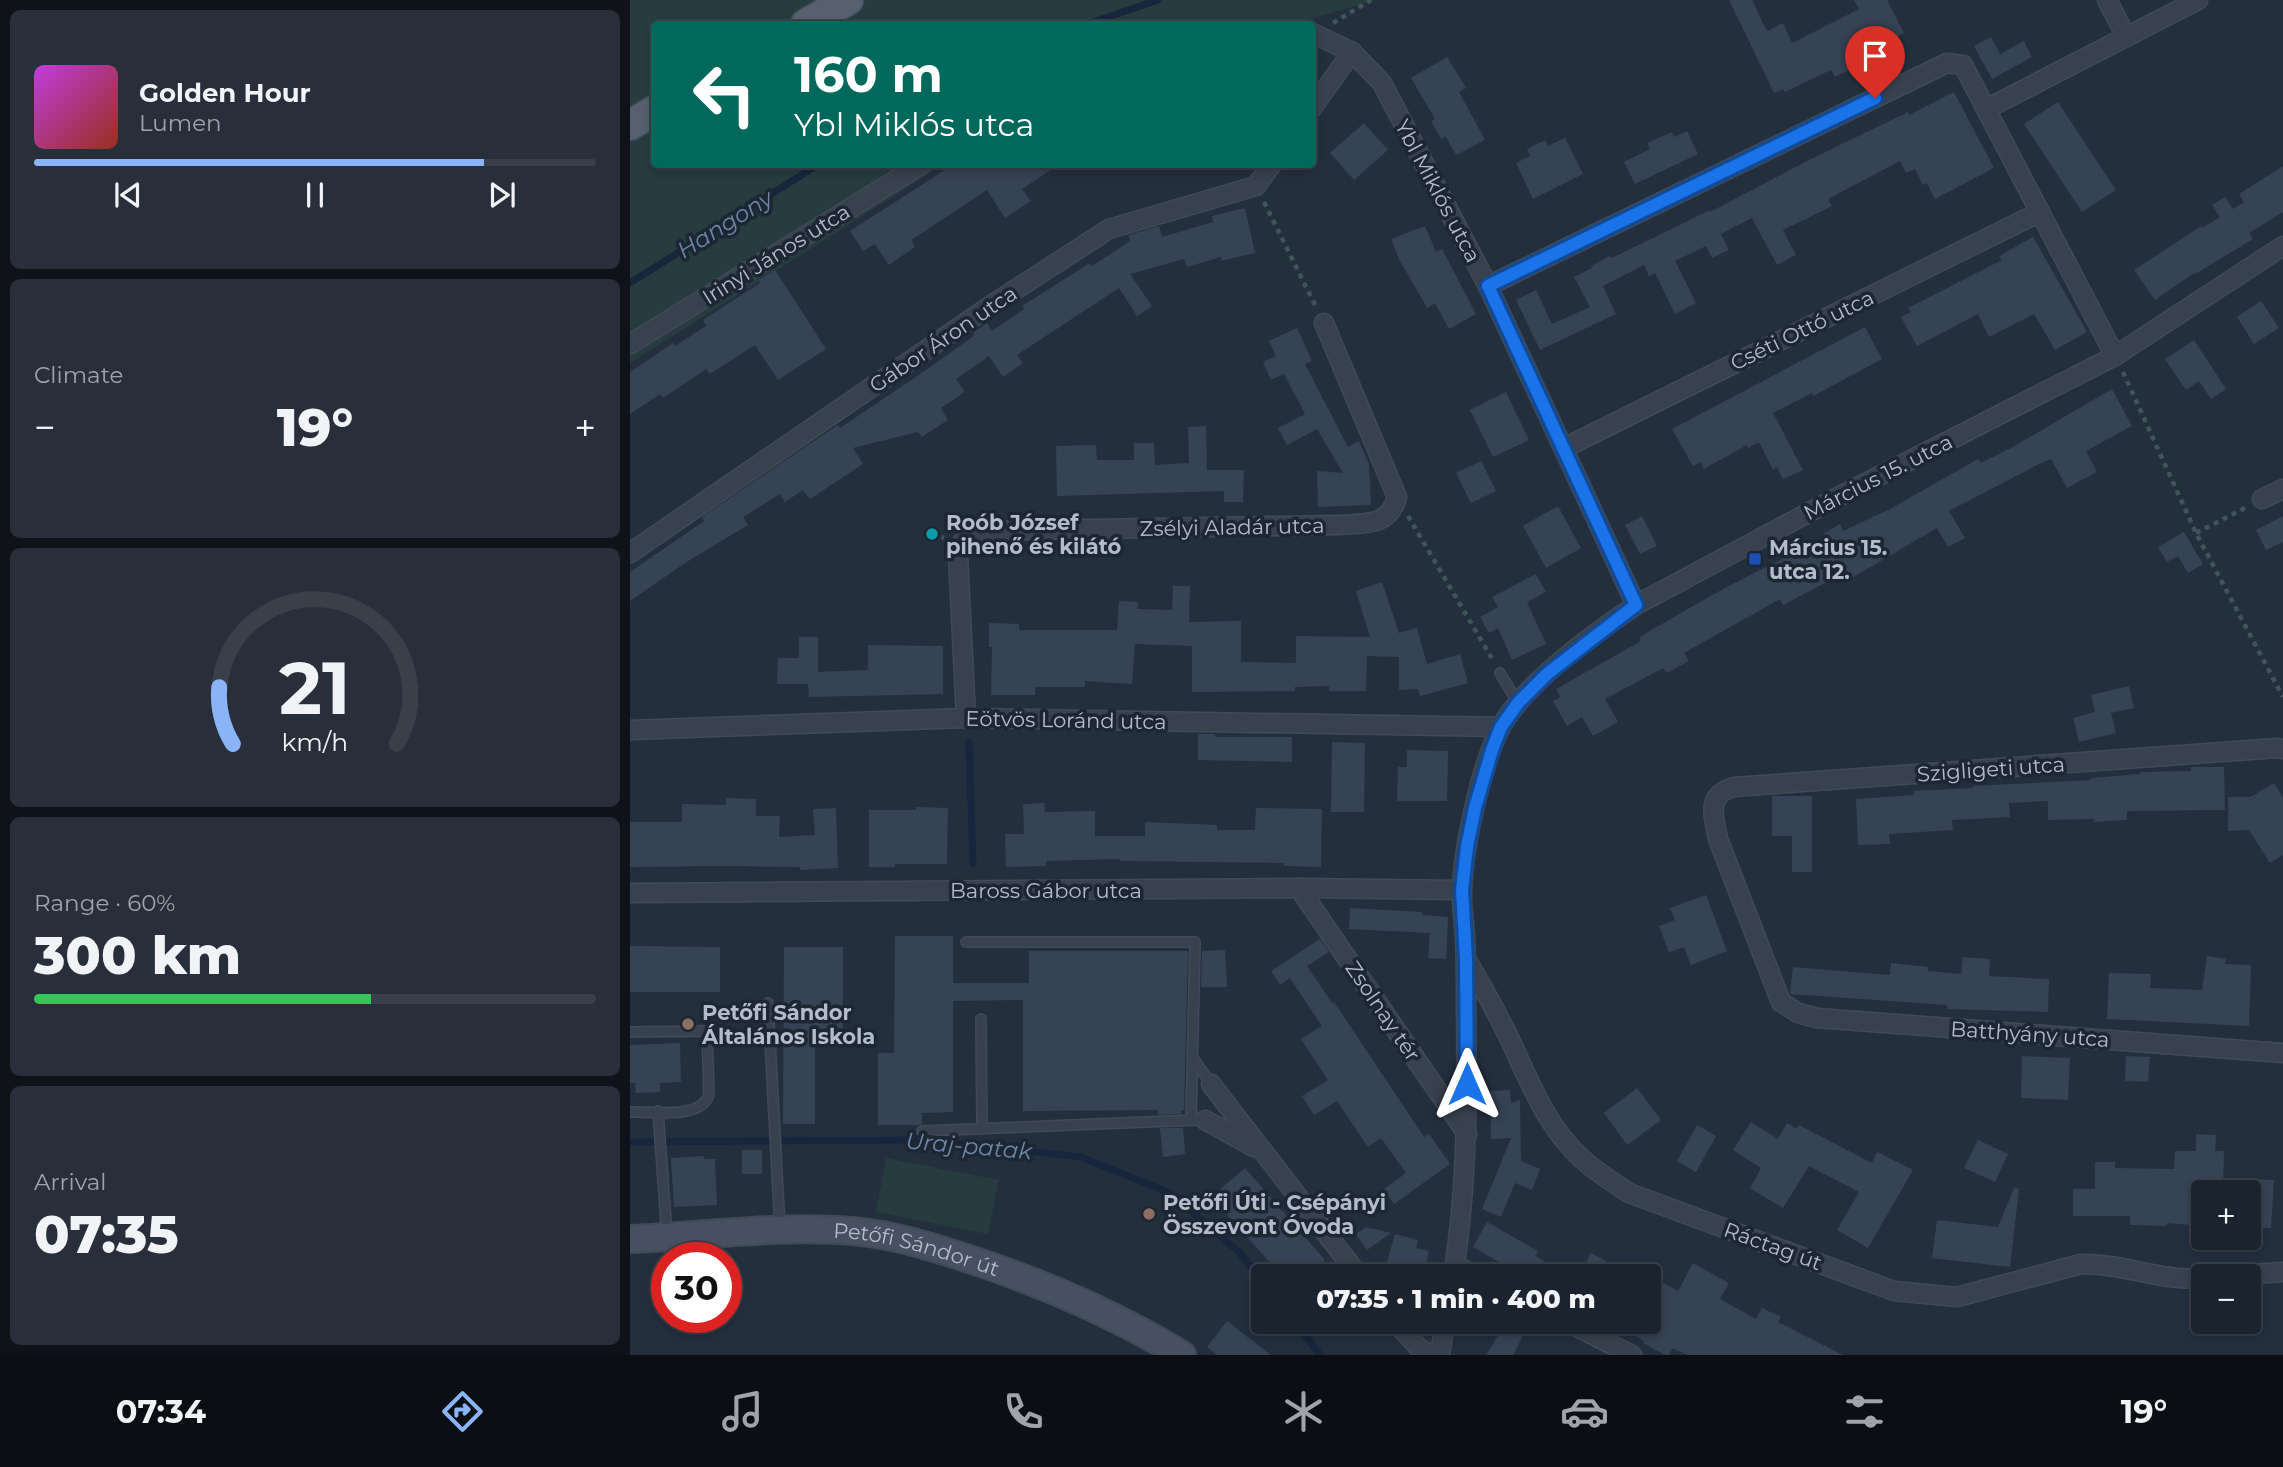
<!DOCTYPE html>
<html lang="en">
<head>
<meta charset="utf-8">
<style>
	:root { --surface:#1b232e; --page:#282f3a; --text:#f1f3f6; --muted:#a0a4aa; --line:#39404a; --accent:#8ab4f8 }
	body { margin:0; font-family:Montserrat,sans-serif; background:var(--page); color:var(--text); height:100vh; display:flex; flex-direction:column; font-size:26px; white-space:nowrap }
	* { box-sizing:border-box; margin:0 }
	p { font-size:23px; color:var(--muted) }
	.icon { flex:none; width:38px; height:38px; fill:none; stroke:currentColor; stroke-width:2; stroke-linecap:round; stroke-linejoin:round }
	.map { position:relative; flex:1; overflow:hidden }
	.drawer { display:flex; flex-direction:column; gap:10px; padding:10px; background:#0f1319; width:630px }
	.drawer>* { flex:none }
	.top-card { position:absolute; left:21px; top:21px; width:665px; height:147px; border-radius:7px; box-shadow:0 4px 10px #0003,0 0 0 2px var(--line); background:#00695c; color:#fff; overflow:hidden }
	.buttons { position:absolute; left:1561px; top:1180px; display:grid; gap:14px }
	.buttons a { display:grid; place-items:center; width:70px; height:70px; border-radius:7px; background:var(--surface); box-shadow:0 4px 10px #0003,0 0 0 2px var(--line); font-size:35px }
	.speed { position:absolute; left:21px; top:1242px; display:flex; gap:14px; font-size:35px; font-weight:700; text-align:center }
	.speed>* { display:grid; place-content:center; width:91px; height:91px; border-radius:50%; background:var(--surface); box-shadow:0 4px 10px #0003,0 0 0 2px var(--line); line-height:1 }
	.speed .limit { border:10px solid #d22; background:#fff; color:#111 }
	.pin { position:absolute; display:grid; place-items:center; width:60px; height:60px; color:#fff; margin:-72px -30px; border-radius:50% 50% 50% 0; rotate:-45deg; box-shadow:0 0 7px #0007 }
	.pin .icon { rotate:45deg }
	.me { position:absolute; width:77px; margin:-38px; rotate:0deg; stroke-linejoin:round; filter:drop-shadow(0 0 5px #0008) }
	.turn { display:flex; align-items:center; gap:24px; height:147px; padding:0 28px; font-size:32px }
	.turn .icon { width:91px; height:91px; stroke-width:2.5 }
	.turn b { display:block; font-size:49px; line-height:60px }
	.big { font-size:52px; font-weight:800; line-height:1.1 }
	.drawer .widget { flex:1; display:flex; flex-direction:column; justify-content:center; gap:10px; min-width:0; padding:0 24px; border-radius:10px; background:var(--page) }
	.drawer .dial { align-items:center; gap:0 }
	.dial svg { height:182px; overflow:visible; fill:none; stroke:var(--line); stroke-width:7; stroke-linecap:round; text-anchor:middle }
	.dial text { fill:var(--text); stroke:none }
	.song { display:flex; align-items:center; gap:21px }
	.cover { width:84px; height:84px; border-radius:10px; background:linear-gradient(135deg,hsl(290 70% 55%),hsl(10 70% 35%)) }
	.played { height:7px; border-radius:4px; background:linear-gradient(90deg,var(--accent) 80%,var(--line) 80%) }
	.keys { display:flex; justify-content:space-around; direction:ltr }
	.heat { display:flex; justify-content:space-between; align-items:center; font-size:38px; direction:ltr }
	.charge { height:10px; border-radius:5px; background:linear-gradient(90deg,#34c759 60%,var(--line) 0) }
	.trip { position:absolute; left:621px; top:1264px; width:410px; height:70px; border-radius:7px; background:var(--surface); box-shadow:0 4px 10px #0003,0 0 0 2px var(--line); font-weight:800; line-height:70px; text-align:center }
	.menu { display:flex; height:112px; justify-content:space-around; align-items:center; background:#0b0e12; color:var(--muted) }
	.menu .icon { width:49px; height:49px }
	.menu .selected { color:var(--accent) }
	.menu b { font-size:32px; color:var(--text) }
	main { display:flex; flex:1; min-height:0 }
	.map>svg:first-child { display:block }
</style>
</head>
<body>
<main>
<section class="drawer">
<div class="widget">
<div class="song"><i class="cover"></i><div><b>Golden Hour</b><p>Lumen</p></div></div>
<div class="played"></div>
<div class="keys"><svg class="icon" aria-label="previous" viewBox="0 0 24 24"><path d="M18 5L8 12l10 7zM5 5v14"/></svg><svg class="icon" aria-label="pause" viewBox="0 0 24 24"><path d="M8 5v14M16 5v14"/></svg><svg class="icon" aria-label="next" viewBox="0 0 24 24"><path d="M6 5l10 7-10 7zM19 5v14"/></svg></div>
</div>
<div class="widget"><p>Climate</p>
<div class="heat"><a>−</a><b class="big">19°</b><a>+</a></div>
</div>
<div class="widget dial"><svg viewBox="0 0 100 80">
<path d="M14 69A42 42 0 1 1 86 69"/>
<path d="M14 69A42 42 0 0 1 8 44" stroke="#8ab4f8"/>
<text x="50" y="56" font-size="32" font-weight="700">21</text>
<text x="50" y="72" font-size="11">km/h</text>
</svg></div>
<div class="widget"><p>Range · 60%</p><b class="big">300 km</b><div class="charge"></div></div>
<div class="widget"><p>Arrival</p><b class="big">07:35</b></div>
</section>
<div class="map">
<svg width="1653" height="1355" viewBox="0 0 1653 1355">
	<rect width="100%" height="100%" fill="#242f3e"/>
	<g fill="#263c3f">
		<path d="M0,0H746L663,24H24V164L313,165L0,363Z"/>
		<path d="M256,1158L369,1180L358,1234L246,1212Z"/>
	</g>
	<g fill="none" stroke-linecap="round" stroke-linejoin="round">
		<g stroke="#17263c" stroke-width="7">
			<path d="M457,24L528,0"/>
			<path d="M0,283L189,164"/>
			<path d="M339,742L343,864"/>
			<path d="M0,1142L299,1140L451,1157L540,1193L609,1252L634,1283"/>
			<path d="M664,1321L690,1355"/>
		</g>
	</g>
	<g fill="#364354">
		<path d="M1099,0H1122L1137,31L1153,23L1162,43L1229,9L1224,0H1257L1274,33L1235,53L1239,60L1205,77L1201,70L1155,92L1153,89L1144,93Z"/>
		<path d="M1361,37L1370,54L1394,41L1402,57L1362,79L1344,46Z"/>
		<path d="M817,57L836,88L829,92L855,140L826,155L816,137L811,139L801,121L805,119L781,78Z"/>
		<path d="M1324,92L1364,168L1305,199L1297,183L1293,185L1285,169L1276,173L1270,161L1198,199L1202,206L1153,230L1166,255L1147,265L1122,218L1091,234L1099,250L1082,258L1076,246L1045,261L1066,303L1045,314L1025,273L1019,276L1014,265L973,286L986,314L910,350L886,300L906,290L922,324L960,307L944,277L962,268L961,266L980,256L982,258L1080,210V212L1179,160L1278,112L1279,115Z"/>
		<path d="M1428,102L1486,190L1452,212L1394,124Z"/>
		<path d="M734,123L758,150L724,180L700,153Z"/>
		<path d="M1057,131L1068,154L1005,184L994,162L1020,149L1017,143L1042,132L1044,137Z"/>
		<path d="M935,138L953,174L903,199L886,163L900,156L897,149L915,140L918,146Z"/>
		<path d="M324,164H430L392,189L401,201L375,218L357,190L281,240L285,247L259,265L245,244L233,251L220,231Z"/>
		<path d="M1653,166V212L1619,233L1623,239L1565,274L1564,273L1525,300L1504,270L1571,226L1572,228L1590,217L1582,205L1595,197L1603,209L1614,202L1609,194Z"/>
		<path d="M615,208L625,253L591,261V257L557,267L554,259L500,274L522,306L507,316L489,288L387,355L393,363L373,377L359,356L326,379L335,392L311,408L318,420L292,437L288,432L223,448L233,464L180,499L173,490L155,502L150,494L113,517L118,525L55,563L0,601V572L74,521L72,517L175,447L208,425L210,428L296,370L345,335L343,333L357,323L362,331L394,309L392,306L460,263L462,266L500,241L499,235L529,226L532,237L583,222L582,216Z"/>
		<path d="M795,226L806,252L812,249L846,314L819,329L805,303L797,308L769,259L761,239Z"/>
		<path d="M1403,237L1457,332L1425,350L1404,314L1359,337L1348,314L1287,346L1271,317L1281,312L1278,308L1372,260L1369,256Z"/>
		<path d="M145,270L196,349L148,380L125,345L80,374L76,369L33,398L30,394L0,414V372L43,343L45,346L76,326L73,320L130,283L129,280Z"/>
		<path d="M1631,301L1649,328L1624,344L1607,317Z"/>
		<path d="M1235,327L1252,359L1183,396L1182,393L1143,413L1173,470L1153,479L1147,467L1143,470L1129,442L1118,448L1117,445L1074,469L1071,462L1063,466L1042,429Z"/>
		<path d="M667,328L682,361L675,364L718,447L729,441L739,464L741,505L688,507L687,471L713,473L687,429L657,445L648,428L675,414L654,374L641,380L633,362L646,356L639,341Z"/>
		<path d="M1564,340L1596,389L1581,399L1569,381L1556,390L1535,359Z"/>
		<path d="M1482,389L1502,426L1456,451L1467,472L1437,488L1421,459L1411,463L1319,511L1335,538L1318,547L1307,528L1220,579L1216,572L1153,605L1150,599L1054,653L1059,661L1037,673L1033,668L975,699L988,722L963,736L952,717L937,726L923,701L931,697L926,689L1011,641L1009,638L1023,629L1093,589L1195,537L1193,534L1210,524L1213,531L1260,509L1348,459L1351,463L1381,448Z"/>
		<path d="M876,392L899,440L863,457L840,410Z"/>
		<path d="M576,426L577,470H614L613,502H594V491L427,496L426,446L466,445L467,460H504V443H524L525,465L559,463L558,427Z"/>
		<path d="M851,461L866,491L841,503L826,473Z"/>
		<path d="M928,506L951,548L916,568L893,526Z"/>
		<path d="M1012,516L1027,546L1010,554L995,525Z"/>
		<path d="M1653,516V542L1636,550L1626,530Z"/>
		<path d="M1554,532L1573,564L1558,573L1548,556L1537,562L1528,547Z"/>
		<path d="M906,574L916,592L897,602L916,644L882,660L868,628L859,633L850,617L868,607L862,597Z"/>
		<path d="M752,582L769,633L787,628L797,664L830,654L838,683L790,696L788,689L769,690V657L737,656L736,691H699V686L665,687V691L562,692V646L505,644L502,684L455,681V687H405V695H361L362,647H359V623L389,624V630H487L489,601L508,602L507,609L542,610L543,586H560L559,622L611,621V662L666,663V636L740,637L726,591Z"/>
		<path d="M169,637H188V672L238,670V645L313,646V694L179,697L178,684H147L148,658H169Z"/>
		<path d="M1499,686L1504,708L1481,713L1486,733L1449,742L1443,718L1465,712L1461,695Z"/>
		<path d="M568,734H585V737H662V762L568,760Z"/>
		<path d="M702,742L735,743L734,812H701Z"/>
		<path d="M777,750L818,751L817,801H767L768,767H777Z"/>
		<path d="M1561,767H1594L1595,810L1497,811V820L1464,822V819L1418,820V801L1379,803L1380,817L1322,820L1323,830L1259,834L1260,844L1228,845L1226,799L1284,795V791L1343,788V786L1461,780V778L1510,774V772L1561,771Z"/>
		<path d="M1644,783L1653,798V855L1640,863L1619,830L1598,831V797H1620Z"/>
		<path d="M1142,796H1182V872H1162V836H1142Z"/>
		<path d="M96,798L126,799V816H150L149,837L185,835L183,809L206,808L208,868L170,870V867L90,866L0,867V822H52V804L96,805Z"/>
		<path d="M414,803L415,812L465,811V836H515V822L587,825V830H625L626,808L692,809L691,867L654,866V863L490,861V859L416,861V866L376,867L375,834H394L393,804Z"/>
		<path d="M286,807L318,808L317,864H265V867H239V810H286Z"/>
		<path d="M1076,895L1097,951L1061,965L1054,947L1039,952L1029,926L1045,920L1040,908Z"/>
		<path d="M720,908L792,912V915L818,917L816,959L798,958L800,933L719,929Z"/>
		<path d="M265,936H323V983H399V951H558L554,1110H551V1114L528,1115V1110L393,1111V1000L323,1001V1112L292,1113V1124L289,1125H248V1053H264Z"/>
		<path d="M690,939L699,952L677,966L702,1003L704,1002L794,1137L799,1134L820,1164L764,1204L754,1189L776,1173L751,1138L738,1147L707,1101L684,1115L672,1096L698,1080L671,1039L692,1026L660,978L650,985L641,971Z"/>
		<path d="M0,946L90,947V992H0Z"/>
		<path d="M154,947H213V1036H185V1124H153Z"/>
		<path d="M595,950L597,987H571L572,951Z"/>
		<path d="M1577,956L1596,959L1595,964L1621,965L1619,1026L1477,1019L1479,973L1521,974L1520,988L1572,990Z"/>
		<path d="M1333,957L1360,959L1359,976L1419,979L1418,1012L1317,1009V1005L1160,994L1163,967L1260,975L1261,963L1298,967V971L1331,974Z"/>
		<path d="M50,1043L51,1082L30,1083V1092L6,1093L5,1083H0V1045Z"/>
		<path d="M1392,1056L1440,1058L1438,1100L1391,1098Z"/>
		<path d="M1496,1056L1520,1057L1518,1082L1495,1081Z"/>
		<path d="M1007,1088L1031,1120L997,1145L974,1113Z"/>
		<path d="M880,1090L881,1103L890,1100L891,1161L910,1169L902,1190L885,1183L871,1217L852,1209L881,1138L861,1139L860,1091Z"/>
		<path d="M1121,1122L1148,1139L1157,1123L1167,1129L1169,1125L1242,1163L1247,1152L1283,1170L1238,1248L1207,1230L1229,1192L1179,1166L1153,1208L1120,1188L1131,1168L1103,1150Z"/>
		<path d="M1067,1125L1086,1136L1066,1172L1047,1161Z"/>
		<path d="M530,1128H553L555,1154L533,1157Z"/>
		<path d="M1566,1134L1586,1135L1585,1151H1594L1593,1192H1573V1226L1537,1223V1226L1500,1225V1216H1443V1189H1465V1162H1485V1168L1544,1169L1545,1151H1566Z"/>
		<path d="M1348,1140L1378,1154L1365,1182L1334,1168Z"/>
		<rect x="112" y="1150" width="20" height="24"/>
		<path d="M74,1156V1159H85L87,1205L44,1207L41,1158Z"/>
		<path d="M615,1168L695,1260L676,1276H652L581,1197Z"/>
		<path d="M1619,1179L1644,1180L1641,1228L1619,1227Z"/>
		<path d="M1384,1188L1389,1189L1380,1267L1302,1258L1307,1220L1368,1227Z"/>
		<path d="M857,1222L908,1251L905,1256L941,1276H893L843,1247Z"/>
		<path d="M736,1227L761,1233L737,1250L726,1234Z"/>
		<path d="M765,1234L788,1240L786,1248L799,1251L793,1276H753Z"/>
		<path d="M961,1253L1003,1276H949Z"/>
		<path d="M1063,1263L1099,1283L1090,1299L1126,1319L1132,1308L1151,1317L1148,1322L1213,1355H1057L1043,1348L1039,1355H1035L1013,1343L1014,1341L978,1321H1018V1275L1048,1291Z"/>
		<path d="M597,1321L641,1355H587L577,1347Z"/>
		<path d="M877,1321L896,1330L883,1355H856Z"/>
	</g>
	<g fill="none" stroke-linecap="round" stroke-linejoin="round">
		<defs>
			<g id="lane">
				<path d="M870,673L888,703"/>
				<path d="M336,942H565L561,1120"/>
				<path d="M138,1003L150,1228"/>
				<path d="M351,1019L352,1129"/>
				<path d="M0,1032L77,1031L79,1095C70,1120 23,1111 0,1112"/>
				<path d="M563,1058L581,1084"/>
				<path d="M28,1111L37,1236"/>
				<path d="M292,1131L566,1120"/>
			</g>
			<g id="street">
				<path d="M1477,0L1496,36"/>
				<path d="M682,33L722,52L752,83L858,286L1006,605"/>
				<path d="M682,108L722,52"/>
				<path d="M1356,109L1568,0"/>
				<path d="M858,286L1317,63L1333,65L1485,356"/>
				<path d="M0,344L292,164"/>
				<path d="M934,448L1410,212"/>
				<path d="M1632,499L1653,489"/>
				<path d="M0,553L363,304L479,229L626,186L642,164"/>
				<path d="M336,718L328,555C331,542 334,537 346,531L709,525C735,523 759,527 767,497L694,323"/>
				<path d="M0,730L336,718L871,727"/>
				<path d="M1653,749L1648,748L1104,787C1075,795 1084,816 1088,839L1151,1002L1168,1013L1187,1018L1653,1053"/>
				<path d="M669,888L837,1134"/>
				<path d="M0,893L669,888L832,890"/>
				<path d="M836,959C852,986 867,1012 880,1040C900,1082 916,1126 951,1158C966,1172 983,1182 999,1193L1264,1291L1327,1297L1451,1264C1492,1263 1532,1282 1573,1278"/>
				<path d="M581,1084L729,1276"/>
				<path d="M575,1120L624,1147"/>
				<path d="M825,1265L845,1276"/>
				<path d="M823,1276C838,1184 837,1092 836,1000C836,979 836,958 835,937C834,921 831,904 832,889C834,845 852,757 875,720C903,677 964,634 1006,605L1206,498L1485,356L1653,246"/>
				<path d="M1594,1276L1653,1272"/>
				<path d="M764,1321L788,1347L800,1355"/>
				<path d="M935,1321L1002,1355"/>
				<path d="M810,1355L815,1321"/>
			</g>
			<g id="secondary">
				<path id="s1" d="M0,1239C74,1236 149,1225 222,1231C260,1234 295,1245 330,1256C408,1281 483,1313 552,1355"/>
			</g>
			<g id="primary">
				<path d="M176,24L218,0"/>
				<path d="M0,125L24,111"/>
			</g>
		</defs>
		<use href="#lane" stroke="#414a57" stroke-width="12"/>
		<use href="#street" stroke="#414a57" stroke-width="21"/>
		<use href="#secondary" stroke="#414a57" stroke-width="30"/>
		<use href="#primary" stroke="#414a57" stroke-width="33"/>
		<g stroke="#3f5557" stroke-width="4.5" stroke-dasharray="5 5" stroke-linecap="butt">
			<path d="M703,23L741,0"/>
			<path d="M634,202L686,307"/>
			<path d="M1493,372L1566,533L1653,697"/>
			<path d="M778,516L864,662"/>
			<path d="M1566,533L1615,508"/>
			<path d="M302,534L314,538"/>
		</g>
		<use href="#lane" stroke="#38414e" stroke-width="9"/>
		<use href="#street" stroke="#38414e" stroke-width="18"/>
		<use href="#secondary" stroke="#465061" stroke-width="26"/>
		<use href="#primary" stroke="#56606e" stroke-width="30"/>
	</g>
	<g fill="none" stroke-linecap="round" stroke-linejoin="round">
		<defs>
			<path id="route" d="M837,1084L836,959L832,890L837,847L845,808L862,750L871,727L888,703L917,674L1006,605L858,286L1245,98"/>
		</defs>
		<use href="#route" stroke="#114b97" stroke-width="18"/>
		<use href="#route" stroke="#1a73e8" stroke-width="12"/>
	</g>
	<circle fill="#0f9aa8" stroke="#1d2633" stroke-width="2.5" cx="302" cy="534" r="7"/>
	<rect fill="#1a4fb4" stroke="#1d2633" stroke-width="2.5" x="1118" y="552" width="14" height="14" rx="3.5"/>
	<g fill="#8d6e63" stroke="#1d2633" stroke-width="2.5">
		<circle cx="58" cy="1024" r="7"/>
		<circle cx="519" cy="1214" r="7"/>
	</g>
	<g text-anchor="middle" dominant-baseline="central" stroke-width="7" stroke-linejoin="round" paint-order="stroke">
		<g font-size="21" fill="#b4bcc9" stroke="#1d2633">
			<text transform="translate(808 191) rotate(62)">Ybl Miklós utca</text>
			<text transform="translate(146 254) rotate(-32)">Irinyi János utca</text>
			<text transform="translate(1172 330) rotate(-26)">Cséti Ottó utca</text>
			<text transform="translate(313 339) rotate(-34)">Gábor Áron utca</text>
			<text transform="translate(1248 477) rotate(-27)">Március 15. utca</text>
			<text transform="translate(602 527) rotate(-1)">Zsélyi Aladár utca</text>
			<text transform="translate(436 720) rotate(1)">Eötvös Loránd utca</text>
			<text transform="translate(1361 769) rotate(-4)">Szigligeti utca</text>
			<text x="416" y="890">Baross Gábor utca</text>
			<text transform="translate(753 1011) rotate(56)">Zsolnay tér</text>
			<text transform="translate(1400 1034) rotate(4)">Batthyány utca</text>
			<text transform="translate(1143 1246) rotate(20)">Ráctag út</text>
			<text stroke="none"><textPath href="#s1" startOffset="289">Petőfi Sándor út</textPath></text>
		</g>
		<g font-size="21" font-weight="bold" fill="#b4bcc9" stroke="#1d2633" text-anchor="start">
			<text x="316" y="522">Roób József<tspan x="316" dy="24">pihenő és kilátó</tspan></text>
			<text x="1139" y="547">Március 15.<tspan x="1139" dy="24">utca 12.</tspan></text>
			<text x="72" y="1012">Petőfi Sándor<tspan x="72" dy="24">Általános Iskola</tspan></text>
			<text x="533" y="1202">Petőfi Úti - Csépányi<tspan x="533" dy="24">Összevont Óvoda</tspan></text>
		</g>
		<g font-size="23" font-style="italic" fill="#6d86a8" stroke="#1d2633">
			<text transform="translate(95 224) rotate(-32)">Hangony</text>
			<text transform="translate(339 1146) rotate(5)">Uraj-patak</text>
		</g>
	</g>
</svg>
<div class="buttons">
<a>+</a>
<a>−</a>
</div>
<div class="speed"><div class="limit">30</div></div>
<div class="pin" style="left:1245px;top:98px;background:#d93025"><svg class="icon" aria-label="arrive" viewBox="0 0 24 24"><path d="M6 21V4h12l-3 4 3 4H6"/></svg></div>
<svg class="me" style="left:837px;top:1084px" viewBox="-20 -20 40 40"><path d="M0-17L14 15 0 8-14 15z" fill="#1a73e8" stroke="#fff" stroke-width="4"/></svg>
<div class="trip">07:35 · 1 min · 400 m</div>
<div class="top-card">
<div class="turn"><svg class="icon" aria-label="left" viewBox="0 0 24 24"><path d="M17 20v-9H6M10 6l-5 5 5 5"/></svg><div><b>160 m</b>Ybl Miklós utca</div></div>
</div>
</div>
</main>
<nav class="menu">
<b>07:34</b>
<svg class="icon selected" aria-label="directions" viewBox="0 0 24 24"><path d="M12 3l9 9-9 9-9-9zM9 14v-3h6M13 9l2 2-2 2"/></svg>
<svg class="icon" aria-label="music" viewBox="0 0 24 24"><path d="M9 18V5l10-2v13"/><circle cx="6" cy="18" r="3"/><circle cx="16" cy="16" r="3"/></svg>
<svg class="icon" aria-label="phone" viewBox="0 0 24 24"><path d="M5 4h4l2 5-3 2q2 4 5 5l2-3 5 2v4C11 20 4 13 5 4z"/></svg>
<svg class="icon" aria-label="climate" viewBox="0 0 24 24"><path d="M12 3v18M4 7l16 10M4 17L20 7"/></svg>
<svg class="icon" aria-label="car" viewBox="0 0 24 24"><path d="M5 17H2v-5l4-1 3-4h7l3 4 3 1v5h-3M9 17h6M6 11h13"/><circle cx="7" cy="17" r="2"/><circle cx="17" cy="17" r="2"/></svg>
<svg class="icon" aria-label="filters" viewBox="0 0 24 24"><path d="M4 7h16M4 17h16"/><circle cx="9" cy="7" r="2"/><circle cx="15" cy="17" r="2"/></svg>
<b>19°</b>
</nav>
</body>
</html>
